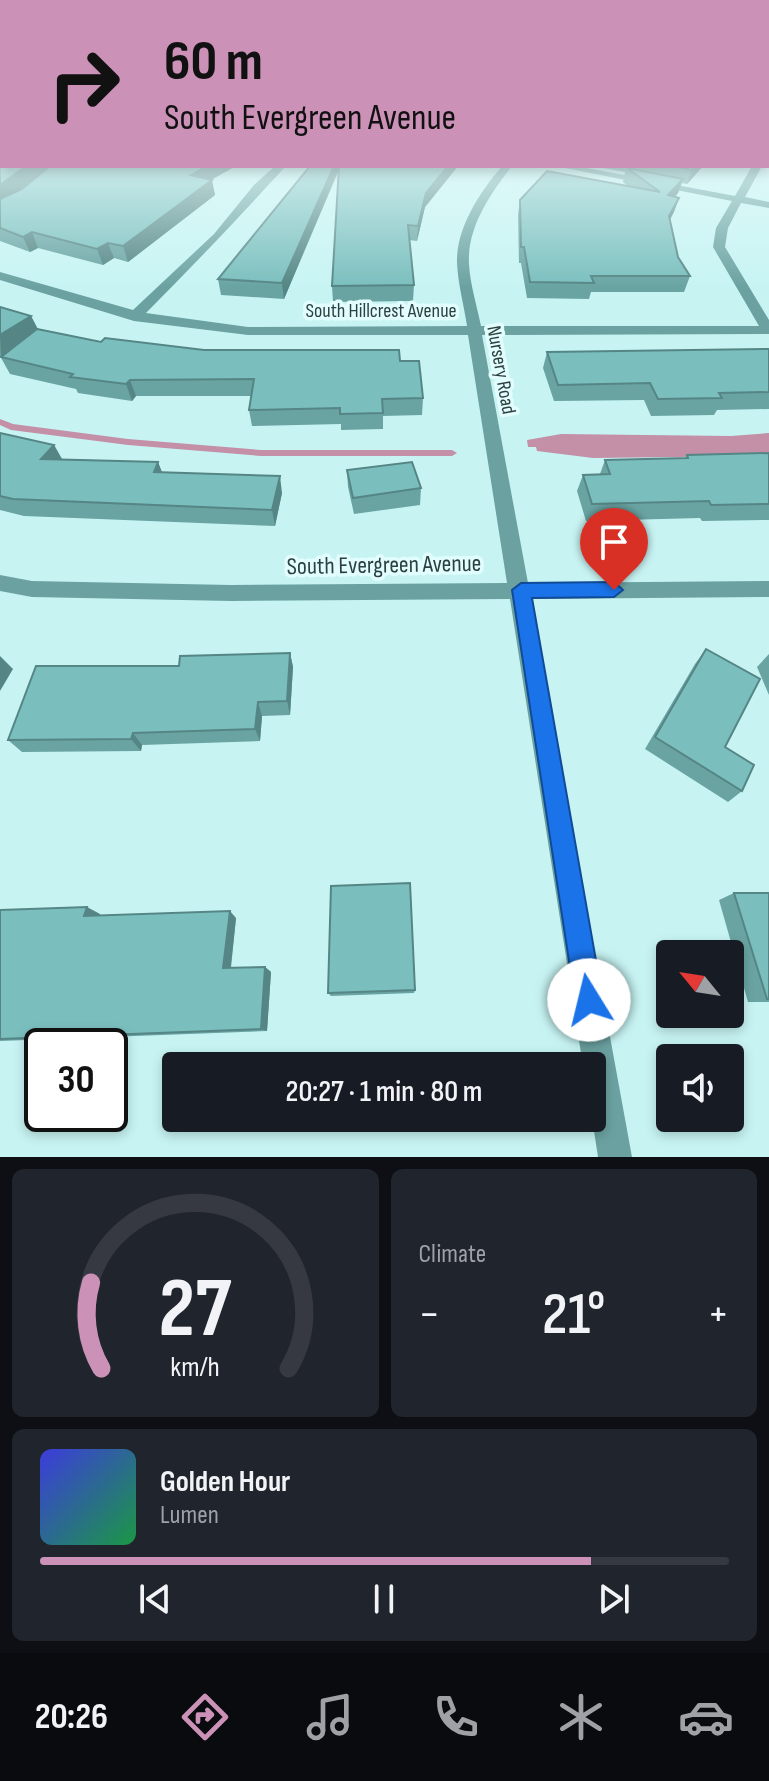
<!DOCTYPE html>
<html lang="en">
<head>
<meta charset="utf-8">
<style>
	:root { --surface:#171b24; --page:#20242c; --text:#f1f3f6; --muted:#9ea1a6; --line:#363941; --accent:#cb91b7 }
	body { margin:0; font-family:"Sofia Sans Condensed",sans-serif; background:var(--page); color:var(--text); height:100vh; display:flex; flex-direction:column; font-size:30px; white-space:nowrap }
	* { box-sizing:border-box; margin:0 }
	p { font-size:26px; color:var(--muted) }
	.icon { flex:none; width:44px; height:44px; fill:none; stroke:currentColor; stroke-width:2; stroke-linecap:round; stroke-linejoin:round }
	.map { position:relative; height:1157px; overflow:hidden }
	.panel { display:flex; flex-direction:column; gap:12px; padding:12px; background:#0d0f14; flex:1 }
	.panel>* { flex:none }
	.guide { position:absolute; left:0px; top:0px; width:770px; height:168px; box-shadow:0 4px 12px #0003; background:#cb91b7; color:#111; overflow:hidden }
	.needle { width:52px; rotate:300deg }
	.tools { position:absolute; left:656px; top:940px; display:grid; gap:16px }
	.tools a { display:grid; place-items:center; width:88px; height:88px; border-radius:8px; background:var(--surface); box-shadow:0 4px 12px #0003; font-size:40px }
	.speed { position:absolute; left:24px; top:1028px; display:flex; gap:16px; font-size:40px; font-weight:700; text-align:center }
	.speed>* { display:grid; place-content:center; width:104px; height:104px; border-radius:50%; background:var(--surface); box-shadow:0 4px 12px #0003; line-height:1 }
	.speed .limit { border:4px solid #111; border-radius:12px; background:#fff; color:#111 }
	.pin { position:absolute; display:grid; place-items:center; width:68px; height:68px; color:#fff; margin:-82px -34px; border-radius:50% 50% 50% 0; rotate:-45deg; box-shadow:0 0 8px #0007 }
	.pin .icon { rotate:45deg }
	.me { position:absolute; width:88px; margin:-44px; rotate:351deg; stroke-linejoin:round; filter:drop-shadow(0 0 6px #0008) }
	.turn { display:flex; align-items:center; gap:28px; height:168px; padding:0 32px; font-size:36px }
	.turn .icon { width:104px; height:104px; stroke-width:2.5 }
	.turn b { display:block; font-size:56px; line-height:68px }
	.big { font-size:60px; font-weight:600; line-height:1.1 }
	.panel .card { flex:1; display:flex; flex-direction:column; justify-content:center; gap:12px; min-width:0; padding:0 28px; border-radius:12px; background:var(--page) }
	.panel .dial { align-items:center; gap:0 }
	.dial svg { height:208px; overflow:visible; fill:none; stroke:var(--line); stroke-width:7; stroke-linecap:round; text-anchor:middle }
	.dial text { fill:var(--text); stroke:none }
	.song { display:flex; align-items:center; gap:24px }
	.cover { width:96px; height:96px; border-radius:12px; background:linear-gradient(135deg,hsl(240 70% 55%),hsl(140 70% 35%)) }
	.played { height:8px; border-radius:4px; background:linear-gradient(90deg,var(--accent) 80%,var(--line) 80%) }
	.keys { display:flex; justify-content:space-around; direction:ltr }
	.heat { display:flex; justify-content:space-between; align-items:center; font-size:44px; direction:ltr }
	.panel .tiles { flex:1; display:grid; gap:12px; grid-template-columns:1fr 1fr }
	.card:last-child { grid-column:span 2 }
	.trip { position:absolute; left:162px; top:1052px; width:444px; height:80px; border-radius:8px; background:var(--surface); box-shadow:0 4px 12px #0003; font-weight:600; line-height:80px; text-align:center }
	.menu { display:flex; height:128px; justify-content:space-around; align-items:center; background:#090b0e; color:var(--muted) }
	.menu .icon { width:56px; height:56px }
	.menu .on { color:var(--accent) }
	.menu b { font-size:36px; color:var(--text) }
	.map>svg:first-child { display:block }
</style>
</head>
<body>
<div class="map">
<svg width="769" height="1157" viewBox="0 0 769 1157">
	<rect width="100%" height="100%" fill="#c7f4f3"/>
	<path fill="#c390a8" d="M769,433V456L593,458L537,451L536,447H528L527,440L561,434L731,436Z"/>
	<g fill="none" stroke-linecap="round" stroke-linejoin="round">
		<path fill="#c390a8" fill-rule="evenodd" d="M0,419L13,424L128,439L261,450H452L457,453L452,456H261L128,445L11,430L0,425Z"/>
		<g fill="#6ba2a1" fill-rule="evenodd">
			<path d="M769,142V150H768V142Z"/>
			<path d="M275,166H286C240,216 194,265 146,313L248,327L467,326C464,306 458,284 457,263C456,228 480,192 502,166H512C491,193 467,227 469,264C470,284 477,306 481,326H759L713,247L716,228L732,201L555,166H576L735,196L752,166H762L745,197L769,202V208L741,203L728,228L725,247L769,320V334L482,335L528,583L769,581V597L530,599L632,1157H598L592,1118V1066H583L510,599L231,601L32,597L0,591V575L32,581L231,585L507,583L468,335H248L134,321L0,280V272L133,310L214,234L254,185Z"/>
		</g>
	</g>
	<g fill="#69a4a3">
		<path d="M0,125L2,166H236L211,180L215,195L128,262L114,258L103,265L38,248L30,252L0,241Z"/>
		<path d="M310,166H458L425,207L417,241L409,240L414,285L413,301L333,302L332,286L339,170L284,299L221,295L218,279Z"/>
		<path d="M601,166H703L687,184L682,183L678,193L675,197L679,198L670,220L678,257L690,276L684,292H591L589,299L527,298L521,263H519L518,215L520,200L628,186L623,182L625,172L603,168Z"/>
		<path d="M0,307L31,316L38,329L101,342L204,350L400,361L423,398L422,415L383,416V429L341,430V424L252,426L249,410L251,396H136L132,401L78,393L76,389L10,374L0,356Z"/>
		<path d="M769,349V409L717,410L714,415L651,416L644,400L554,401L543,368L547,352Z"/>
		<path d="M0,433L54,445L62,459L158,462L162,472L282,493L275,526L24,516L0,510Z"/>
		<path d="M769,453V520L702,521L700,518L586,521L577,491L583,475L600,474L605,460L685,458L687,455Z"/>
		<path d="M347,470L421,488L420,505L354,514L348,487Z"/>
		<path d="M706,649L725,747L742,791L728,802L645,749L695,664Z"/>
		<path d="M290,653L293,667L290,715L262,716L260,741L142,745L141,751L22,752L8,740L179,666Z"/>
		<path d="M769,654V695L757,667Z"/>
		<path d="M734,893H769V1002H748L719,900Z"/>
		<path d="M0,910L100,914L99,915L236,918L231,968L265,967L271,972L267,1031L0,1041Z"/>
		<path d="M415,990L414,993L331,996L328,993Z"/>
	</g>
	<g fill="#558685">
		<path d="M26,166H51L0,204V185Z"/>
		<path d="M207,166H236L194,189L191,175Z"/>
		<path d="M334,166H340L284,299L282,283Z"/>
		<path d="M448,166H458L425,207L417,241L418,226L426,193Z"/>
		<path d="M695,166H703L687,184L692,170Z"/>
		<path d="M683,179L678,193L663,210L668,195Z"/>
		<path d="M212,180L215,195L128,262L123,246Z"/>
		<path d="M679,198L674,212L664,231L669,216Z"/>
		<path d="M32,232L38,248L30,252L23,237Z"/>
		<path d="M108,243L114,258L103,265L97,249Z"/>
		<path d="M31,316L39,332L1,357L0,335Z"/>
		<path d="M130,380L136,396L132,401L126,384Z"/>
		<path d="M54,445L63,461L41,459Z"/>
		<path d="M158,462L164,478L154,472Z"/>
		<path d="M280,476L282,493L275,526L272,510Z"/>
		<path d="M290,653L293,667L290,715L287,701Z"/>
		<path d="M0,656L13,669L0,691Z"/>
		<path d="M258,702L262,716L260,741L255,729Z"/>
		<path d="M133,733L142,745L141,751L131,739Z"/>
		<path d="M87,907L100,914L98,922L84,916Z"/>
		<path d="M230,911L236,918L230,973L223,968Z"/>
		<path d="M265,967L271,972L267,1031L261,1029Z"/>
	</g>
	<g fill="#7abfbe" stroke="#558685" stroke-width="2">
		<path d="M0,125H2V166H26L0,185Z"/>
		<path d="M50,166H207L191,175L212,180L123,246L108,243L97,249L32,232L23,237L0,228V199L22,189Z"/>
		<path d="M310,166H334L282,283L218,279Z"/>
		<path d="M339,166H448L426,193L418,226L408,225L414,285L332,286Z"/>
		<path d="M672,166H695L692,170Z"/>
		<path d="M627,168L683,179L668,195L679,198L669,216L678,257L690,276H591L594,283L530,282L524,247H521L520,200L547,171L660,192Z"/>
		<path d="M0,307L31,316L0,335Z"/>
		<path d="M37,329L101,342L105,338L204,350H399L400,361H419L423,398L382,399L383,413L340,414V408L249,410L254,379L130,380L126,384L70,377L73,374L1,357Z"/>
		<path d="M769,349V392L719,393L722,398L658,399L650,383L558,385L547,352Z"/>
		<path d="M0,433L54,445L41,459L158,462L154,472L280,476L272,510L13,499L0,496Z"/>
		<path d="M769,453V504L711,505L709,501L592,504L583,475L610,474L605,460L688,458L687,455Z"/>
		<path d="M412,462L421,488L353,498L347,470Z"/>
		<path d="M706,649L760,679L725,747L754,765L742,791L655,737Z"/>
		<path d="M290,653L287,701L258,702L255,729L133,733L131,739L8,740L36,666H179L180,656Z"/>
		<path d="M410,883L415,990L328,993L331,886Z"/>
		<path d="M734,893H769V999H767Z"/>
		<path d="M87,907L84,916L230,911L223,968L265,967L261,1029L0,1039V910Z"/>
	</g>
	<linearGradient id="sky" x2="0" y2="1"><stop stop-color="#99a6ce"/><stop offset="0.44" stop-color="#e6fafa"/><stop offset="1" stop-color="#e6fafa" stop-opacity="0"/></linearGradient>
	<rect width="769" height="287" fill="url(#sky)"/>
	<path fill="#1a73e8" stroke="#114b97" stroke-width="2" d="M614,582L623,590L614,597L532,598L603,1000L599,1009L589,1013L579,1009L575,1000L512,590L521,583Z"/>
	<g text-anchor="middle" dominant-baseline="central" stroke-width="7" stroke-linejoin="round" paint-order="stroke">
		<g font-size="20" fill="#2d403f" stroke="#e2fdfd">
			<text x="381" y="311">South Hillcrest Avenue</text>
			<text transform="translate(501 370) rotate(80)">Nursery Road</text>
		</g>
		<g font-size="24" fill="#2d403f" stroke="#e2fdfd">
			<text transform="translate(384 565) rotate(-1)">South Evergreen Avenue</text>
		</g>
	</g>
</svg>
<div class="tools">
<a><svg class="needle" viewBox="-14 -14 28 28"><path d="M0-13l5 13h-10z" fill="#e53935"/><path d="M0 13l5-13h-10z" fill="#9ea1a6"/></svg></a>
<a><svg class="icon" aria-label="sound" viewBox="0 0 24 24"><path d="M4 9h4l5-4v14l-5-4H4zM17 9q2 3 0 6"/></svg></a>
</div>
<div class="speed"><div class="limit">30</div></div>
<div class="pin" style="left:614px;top:590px;background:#d93025"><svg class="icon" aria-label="arrive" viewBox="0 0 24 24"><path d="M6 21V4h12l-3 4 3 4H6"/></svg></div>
<svg class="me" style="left:589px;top:1000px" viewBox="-20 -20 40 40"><circle r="19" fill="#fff"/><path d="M0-13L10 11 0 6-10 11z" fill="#1a73e8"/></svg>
<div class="trip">20:27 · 1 min · 80 m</div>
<div class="guide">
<div class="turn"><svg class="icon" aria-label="right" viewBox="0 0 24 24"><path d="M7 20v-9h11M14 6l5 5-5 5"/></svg><div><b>60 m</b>South Evergreen Avenue</div></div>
</div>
</div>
<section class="panel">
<div class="tiles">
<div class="card dial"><svg viewBox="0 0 100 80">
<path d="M14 69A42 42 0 1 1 86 69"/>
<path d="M14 69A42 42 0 0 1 10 36" stroke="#cb91b7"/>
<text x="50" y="56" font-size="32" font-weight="700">27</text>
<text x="50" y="72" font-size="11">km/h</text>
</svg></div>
<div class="card"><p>Climate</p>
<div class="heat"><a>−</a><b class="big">21°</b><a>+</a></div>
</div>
<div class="card">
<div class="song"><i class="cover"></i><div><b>Golden Hour</b><p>Lumen</p></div></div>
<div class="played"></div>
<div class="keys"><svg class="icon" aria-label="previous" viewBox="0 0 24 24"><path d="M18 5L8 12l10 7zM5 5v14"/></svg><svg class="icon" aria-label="pause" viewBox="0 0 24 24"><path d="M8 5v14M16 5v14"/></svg><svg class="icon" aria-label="next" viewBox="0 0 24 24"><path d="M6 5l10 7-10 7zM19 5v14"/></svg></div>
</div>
</div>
</section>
<nav class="menu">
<b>20:26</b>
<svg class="icon on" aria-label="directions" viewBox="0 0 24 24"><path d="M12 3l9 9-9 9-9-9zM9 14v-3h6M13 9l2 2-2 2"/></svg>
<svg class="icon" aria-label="music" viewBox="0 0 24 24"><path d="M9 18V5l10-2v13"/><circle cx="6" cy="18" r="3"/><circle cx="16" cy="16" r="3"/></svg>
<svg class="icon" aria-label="phone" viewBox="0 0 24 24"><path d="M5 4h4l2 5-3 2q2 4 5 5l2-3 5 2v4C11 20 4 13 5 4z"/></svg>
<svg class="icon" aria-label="climate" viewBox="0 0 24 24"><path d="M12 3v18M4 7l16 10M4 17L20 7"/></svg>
<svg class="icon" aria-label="car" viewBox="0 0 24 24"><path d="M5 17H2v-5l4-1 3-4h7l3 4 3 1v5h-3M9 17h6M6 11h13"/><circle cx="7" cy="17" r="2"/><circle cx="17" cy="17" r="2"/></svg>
</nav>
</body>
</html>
